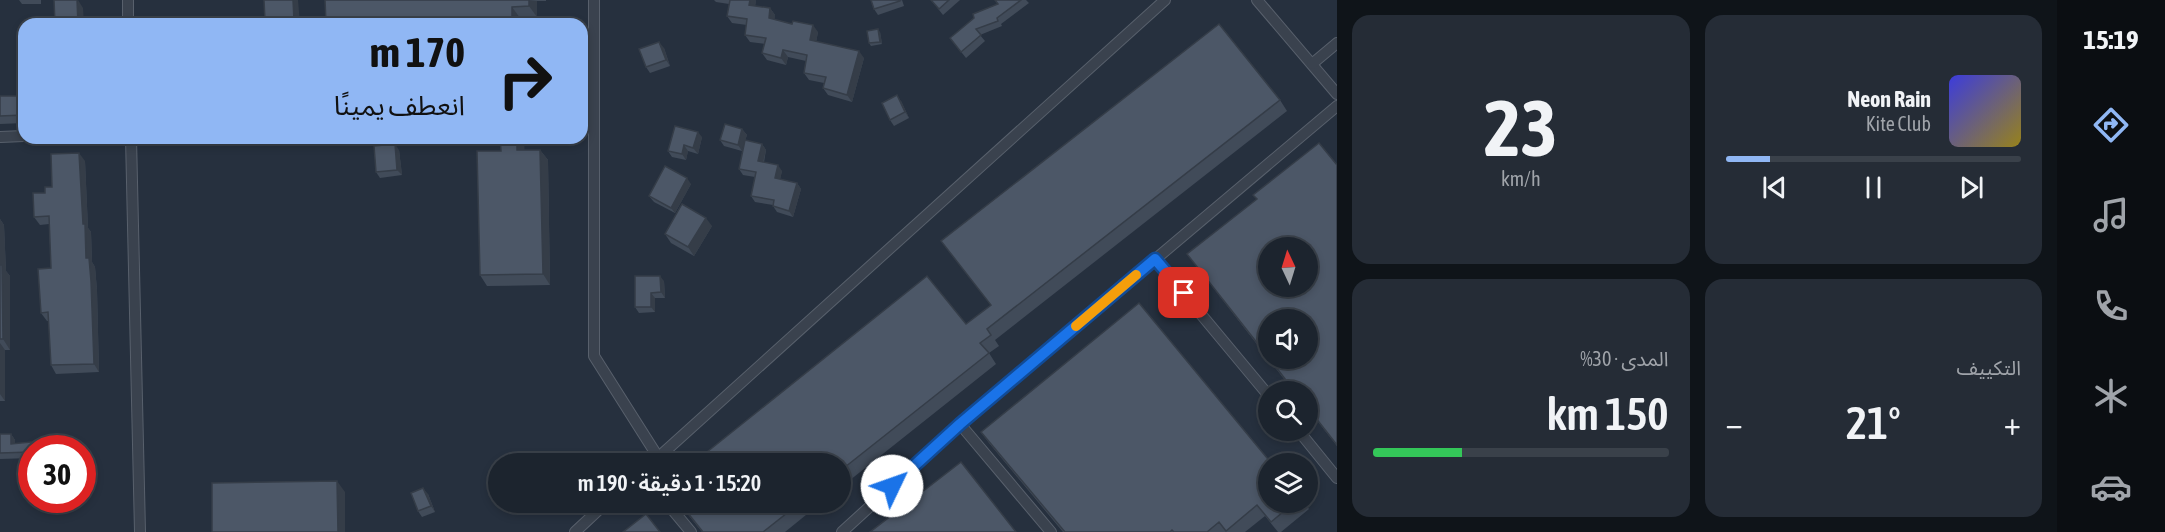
<!DOCTYPE html>
<html lang="ar">
<head>
<meta charset="utf-8">
<style>
	:root { --surface:#1c242e; --page:#252c36; --text:#f1f3f6; --muted:#a0a4aa; --line:#3a414a; --accent:#90b7f4 }
	body { margin:0; font-family:"Asap Condensed","Noto Sans Arabic",sans-serif; background:var(--page); color:var(--text); direction:rtl; height:100vh; display:flex; flex-direction:column; font-size:22px; white-space:nowrap }
	* { box-sizing:border-box; margin:0 }
	p { font-size:20px; color:var(--muted) }
	.icon { flex:none; width:33px; height:33px; fill:none; stroke:currentColor; stroke-width:2; stroke-linecap:round; stroke-linejoin:round }
	.map { position:relative; flex:1; overflow:hidden; direction:ltr }
	.side { display:flex; flex-direction:column; gap:15px; padding:15px; background:#0f1419; width:720px }
	.side>* { flex:none }
	.hud { position:absolute; left:18px; top:18px; width:570px; height:126px; border-radius:18px; box-shadow:0 3px 9px #0003,0 0 0 2px var(--line); direction:rtl; background:#90b7f4; color:#111; overflow:hidden }
	.needle { width:39px; rotate:356deg }
	.tools { position:absolute; left:1258px; top:237px; display:grid; gap:12px }
	.tools a { display:grid; place-items:center; width:60px; height:60px; border-radius:50%; background:var(--surface); box-shadow:0 3px 9px #0003,0 0 0 2px var(--line); font-size:30px }
	.speed { position:absolute; left:18px; top:435px; display:flex; gap:12px; font-size:30px; font-weight:700; text-align:center }
	.speed>* { display:grid; place-content:center; width:78px; height:78px; border-radius:50%; background:var(--surface); box-shadow:0 3px 9px #0003,0 0 0 2px var(--line); line-height:1 }
	.speed .limit { border:9px solid #d22; background:#fff; color:#111 }
	.pin { position:absolute; display:grid; place-items:center; width:51px; height:51px; color:#fff; margin:-26px; border-radius:12px; box-shadow:0 3px 9px #0006 }
	.me { position:absolute; width:66px; margin:-33px; rotate:48deg; stroke-linejoin:round; filter:drop-shadow(0 0 4px #0008) }
	.turn { display:flex; align-items:center; gap:21px; height:126px; padding:0 24px; font-size:27px }
	.turn .icon { width:78px; height:78px; stroke-width:2.5 }
	.turn b { display:block; font-size:42px; line-height:51px }
	.big { font-size:45px; font-weight:600; line-height:1.1 }
	.side .tile { flex:1; display:flex; flex-direction:column; justify-content:center; gap:9px; min-width:0; padding:0 21px; border-radius:18px; background:var(--page) }
	.side .dial { align-items:center; gap:0 }
	.dial b { font-size:78px; line-height:1 }
	.song { display:flex; align-items:center; gap:18px }
	.cover { width:72px; height:72px; border-radius:9px; background:linear-gradient(135deg,hsl(240 70% 55%),hsl(50 70% 35%)) }
	.played { height:6px; border-radius:3px; background:linear-gradient(90deg,var(--accent) 15%,var(--line) 15%) }
	.keys { display:flex; justify-content:space-around; direction:ltr }
	.heat { display:flex; justify-content:space-between; align-items:center; font-size:33px; direction:ltr }
	.charge { height:9px; border-radius:4px; background:linear-gradient(90deg,#34c759 30%,var(--line) 0) }
	.side .tiles { flex:1; display:grid; gap:15px; grid-template-columns:repeat(2,1fr) }
	.trip { position:absolute; left:488px; top:453px; width:363px; height:60px; border-radius:30px; background:var(--surface); box-shadow:0 3px 9px #0003,0 0 0 2px var(--line); font-weight:600; line-height:60px; text-align:center; direction:rtl }
	main { display:flex; flex:1; min-height:0 }
	.tabs { display:flex; flex-direction:column; width:108px; justify-content:space-around; align-items:center; background:#0b0e12; color:var(--muted) }
	.tabs .icon { width:42px; height:42px }
	.tabs .current { color:var(--accent) }
	.tabs b { font-size:27px; color:var(--text) }
	.map>svg:first-child { display:block }
</style>
</head>
<body>
<main>
<nav class="tabs">
<b>15:19</b>
<svg class="icon current" aria-label="directions" viewBox="0 0 24 24"><path d="M12 3l9 9-9 9-9-9zM9 14v-3h6M13 9l2 2-2 2"/></svg>
<svg class="icon" aria-label="music" viewBox="0 0 24 24"><path d="M9 18V5l10-2v13"/><circle cx="6" cy="18" r="3"/><circle cx="16" cy="16" r="3"/></svg>
<svg class="icon" aria-label="phone" viewBox="0 0 24 24"><path d="M5 4h4l2 5-3 2q2 4 5 5l2-3 5 2v4C11 20 4 13 5 4z"/></svg>
<svg class="icon" aria-label="climate" viewBox="0 0 24 24"><path d="M12 3v18M4 7l16 10M4 17L20 7"/></svg>
<svg class="icon" aria-label="car" viewBox="0 0 24 24"><path d="M5 17H2v-5l4-1 3-4h7l3 4 3 1v5h-3M9 17h6M6 11h13"/><circle cx="7" cy="17" r="2"/><circle cx="17" cy="17" r="2"/></svg>
</nav>
<section class="side">
<div class="tiles">
<div class="tile">
<div class="song"><i class="cover"></i><div><b>Neon Rain</b><p>Kite Club</p></div></div>
<div class="played"></div>
<div class="keys"><svg class="icon" aria-label="previous" viewBox="0 0 24 24"><path d="M18 5L8 12l10 7zM5 5v14"/></svg><svg class="icon" aria-label="pause" viewBox="0 0 24 24"><path d="M8 5v14M16 5v14"/></svg><svg class="icon" aria-label="next" viewBox="0 0 24 24"><path d="M6 5l10 7-10 7zM19 5v14"/></svg></div>
</div>
<div class="tile dial"><b>23</b><p>km/h</p></div>
<div class="tile"><p>التكييف</p>
<div class="heat"><a>−</a><b class="big">21°</b><a>+</a></div>
</div>
<div class="tile"><p>المدى · 30%</p><b class="big">150 km</b><div class="charge"></div></div>
</div>
</section>
<div class="map">
<svg width="1337" height="532" viewBox="0 0 1337 532">
	<rect width="100%" height="100%" fill="#26303e"/>
	<g fill="none" stroke-linecap="round" stroke-linejoin="round">
		<defs>
			<g id="street">
				<path d="M128,0V24"/>
				<path d="M594,0V356L658,457V463"/>
				<path d="M1257,0L1337,94"/>
				<path d="M1312,64L1337,43"/>
				<path d="M0,137L24,136"/>
				<path d="M131,138L140,532"/>
				<path d="M1155,259L1269,396"/>
				<path d="M960,424L1051,532"/>
				<path d="M1298,430L1337,478"/>
				<path d="M651,464L1165,0"/>
				<path d="M666,502L691,532"/>
				<path d="M575,532L607,502"/>
				<path d="M842,532L960,424L1337,106"/>
			</g>
		</defs>
		<use href="#street" stroke="#58606c" stroke-width="12"/>
		<use href="#street" stroke="#3a424e" stroke-width="10"/>
	</g>
	<g fill="#414b59">
		<path d="M19,0H41V4H22Z"/>
		<path d="M264,0L300,24H267L265,21Z"/>
		<path d="M325,0H546V1H537V17L520,18V24H326Z"/>
		<path d="M714,0H756L755,6L770,8L775,15L774,20L818,32L816,42L864,58L852,102L828,95L823,88L824,83L809,80L804,73L806,61L788,57L786,65L767,60L762,53L765,44L750,42L745,35L747,25L732,23L727,16L729,4L716,2Z"/>
		<path d="M902,0L904,6L878,15L874,9Z"/>
		<path d="M931,0H960L943,15Z"/>
		<path d="M995,0H1026L1029,3L1001,24L1002,26L980,35L985,41L966,58L950,38L998,4Z"/>
		<path d="M880,32L882,44L871,46L869,43Z"/>
		<path d="M664,48L670,66L650,73L646,67Z"/>
		<path d="M0,96H24V123L0,124Z"/>
		<path d="M1280,100L1287,111L995,340L999,346L989,353L996,364L840,488V464L966,324L991,305L941,241Z"/>
		<path d="M901,101L909,118L894,126L890,120Z"/>
		<path d="M742,129L747,135L745,140L762,144L766,150L764,162L782,171L780,179L797,183L801,189L793,217L777,212L773,206V205L755,202L751,196L755,177L743,175L739,169L745,141L742,151L724,146L720,140Z"/>
		<path d="M702,137L698,154L688,151L686,160L672,157L668,151Z"/>
		<path d="M489,138H524V150H540L548,160L550,285L487,286L480,275L501,151V139L490,140Z"/>
		<path d="M399,150L402,175L380,178L376,172Z"/>
		<path d="M85,161L88,228L91,232L92,262L95,267L97,290L99,372L56,374L51,365L49,321H47L41,313L51,268L49,224L40,225L34,217L45,193Z"/>
		<path d="M1337,165V446L1308,409V392H1294L1187,254Z"/>
		<path d="M691,184L675,213L654,202L649,196Z"/>
		<path d="M0,219L4,225L6,271L10,276V350H5V401H0Z"/>
		<path d="M712,226L694,256L671,243L665,234Z"/>
		<path d="M635,276L664,281L665,298H655V312L639,313L635,307Z"/>
		<path d="M981,432L1269,502H1304L1309,509L1281,532H1278L1265,516L1245,532H1063L989,443Z"/>
		<path d="M0,434H11L15,440V444H77L32,448V458L0,459Z"/>
		<path d="M428,494L435,512L422,517L418,511Z"/>
		<path d="M678,502H822L785,532H702Z"/>
	</g>
	<g fill="#353d48">
		<path d="M78,0L83,8L84,24H78Z"/>
		<path d="M293,0H298L300,24H296L294,20Z"/>
		<path d="M529,0L537,1V17L529,6Z"/>
		<path d="M750,0H756L754,13L749,5Z"/>
		<path d="M512,7L520,18V24H516L512,19Z"/>
		<path d="M770,8L775,15L774,25L769,18Z"/>
		<path d="M813,25L818,32L815,48L810,40Z"/>
		<path d="M878,29L880,32L882,44L880,42Z"/>
		<path d="M659,42L664,48L670,66L666,60Z"/>
		<path d="M783,50L788,57L786,65L781,58Z"/>
		<path d="M859,51L864,58L852,102L847,95Z"/>
		<path d="M897,95L901,101L909,118L905,112Z"/>
		<path d="M742,129L747,135L742,151L738,145Z"/>
		<path d="M698,132L702,137L698,154L693,148Z"/>
		<path d="M517,138H524L525,161L517,150Z"/>
		<path d="M395,144L399,150L402,175L397,170Z"/>
		<path d="M762,144L766,150L762,167L758,161Z"/>
		<path d="M684,145L688,151L686,160L682,154Z"/>
		<path d="M540,150L548,160L550,285L543,274Z"/>
		<path d="M79,153L85,161L88,228L91,232L92,262L95,267L97,290L99,372L94,364L83,224Z"/>
		<path d="M778,165L782,171L779,184L775,178Z"/>
		<path d="M687,178L691,184L675,213L671,208Z"/>
		<path d="M797,183L801,189L793,217L789,211Z"/>
		<path d="M706,218L712,226L694,256L688,247Z"/>
		<path d="M0,219L4,225L6,271L10,276V350L3,339L0,267Z"/>
		<path d="M660,276L664,281L665,298L661,292Z"/>
		<path d="M651,293L655,298V312L651,307Z"/>
		<path d="M0,343L5,350V401L0,394Z"/>
		<path d="M11,434L15,440V450L11,444Z"/>
		<path d="M73,438L77,444L78,448H74Z"/>
		<path d="M337,481L345,492V532H338Z"/>
		<path d="M423,488L428,494L435,512L431,506Z"/>
	</g>
	<g fill="#4c5767" stroke="#353d48" stroke-width="1.5" fill-rule="evenodd">
		<path d="M54,0H77L78,24H55Z"/>
		<path d="M264,0H293L294,20L265,21Z"/>
		<path d="M325,0H529V6L512,7V19L326,23Z"/>
		<path d="M730,0H750L749,5L770,8L769,18L792,24L793,21L813,25L810,40L859,51L847,95L823,88L826,77L804,73L807,55L783,50L781,58L762,53L766,38L745,35L747,19L727,16Z"/>
		<path d="M871,0H900V1L874,9Z"/>
		<path d="M931,0H949L939,9Z"/>
		<path d="M995,0H1021L997,18L998,21L976,29L981,35L961,52L950,38L974,18L973,14L998,4Z"/>
		<path d="M1219,24L1280,100L987,329L991,335L980,343L989,353L840,471V464H692L927,276L966,324L991,305L941,241Z"/>
		<path d="M878,29L880,42L869,43L867,31Z"/>
		<path d="M659,42L666,60L646,67L639,49Z"/>
		<path d="M897,95L905,112L890,120L882,103Z"/>
		<path d="M0,96H24V115L0,116Z"/>
		<path d="M725,124L742,129L738,145L720,140Z"/>
		<path d="M675,126L698,132L693,148L684,145L682,154L668,151Z"/>
		<path d="M500,138H517V150H540L543,274L480,275L477,151H501Z"/>
		<path d="M745,140L762,144L758,161L778,165L775,178L797,183L789,211L773,206L774,200L751,196L756,172L739,169Z"/>
		<path d="M1319,143L1337,165V445L1308,408V392H1295L1269,358H1308V320H1269V358L1187,254L1257,199L1253,195ZM1269,248H1308V286H1269Z"/>
		<path d="M395,144L397,170L376,172L374,146Z"/>
		<path d="M79,153L83,224H85L86,258H89L91,281L94,364L51,365L48,312L41,313L38,269L51,268L49,216L34,217L33,193H45V187H52L51,154Z"/>
		<path d="M665,166L687,178L671,208L649,196Z"/>
		<path d="M682,204L706,218L688,247L665,234Z"/>
		<path d="M0,265H2L3,339H0Z"/>
		<path d="M635,276H660L661,292L651,293V307H635Z"/>
		<path d="M1139,303L1272,464H1269V502H1295L1271,522L1257,505L1226,531L1219,522L1207,532H1174L1172,530L1170,532H1065L981,432Z"/>
		<path d="M0,434H11V444L73,438L74,448H32V452L0,453Z"/>
		<path d="M961,462L1016,532H870Z"/>
		<path d="M337,481L338,532H212V483Z"/>
		<path d="M423,488L431,506L418,511L411,493Z"/>
		<path d="M679,502H801L763,532H703Z"/>
		<path d="M646,514L660,532H623Z"/>
	</g>
	<g fill="none" stroke-linecap="round" stroke-linejoin="round">
		<defs>
			<path id="route" d="M892,486L960,424L1155,259L1184,293"/>
		</defs>
		<use href="#route" stroke="#114b97" stroke-width="15"/>
		<use href="#route" stroke="#1a73e8" stroke-width="10"/>
		<path stroke="#f59e0b" stroke-width="10" d="M1076,326L1136,275"/>
	</g>
</svg>
<div class="tools">
<a><svg class="needle" viewBox="-14 -14 28 28"><path d="M0-13l5 13h-10z" fill="#e53935"/><path d="M0 13l5-13h-10z" fill="#a0a4aa"/></svg></a>
<a><svg class="icon" aria-label="sound" viewBox="0 0 24 24"><path d="M4 9h4l5-4v14l-5-4H4zM17 9q2 3 0 6"/></svg></a>
<a><svg class="icon" aria-label="search" viewBox="0 0 24 24"><circle cx="10" cy="10" r="6"/><path d="M15 15l6 6"/></svg></a>
<a><svg class="icon" aria-label="layers" viewBox="0 0 24 24"><path d="M12 4l9 5-9 5-9-5zM3 14l9 5 9-5"/></svg></a>
</div>
<div class="speed"><div class="limit">30</div></div>
<div class="pin" style="left:1184px;top:293px;background:#d93025"><svg class="icon" aria-label="arrive" viewBox="0 0 24 24"><path d="M6 21V4h12l-3 4 3 4H6"/></svg></div>
<svg class="me" style="left:892px;top:486px" viewBox="-20 -20 40 40"><circle r="19" fill="#fff"/><path d="M0-13L10 11 0 6-10 11z" fill="#1a73e8"/></svg>
<div class="trip">15:20 · 1 دقيقة · 190 m</div>
<div class="hud">
<div class="turn"><svg class="icon" aria-label="right" viewBox="0 0 24 24"><path d="M7 20v-9h11M14 6l5 5-5 5"/></svg><div><b>170 m</b>انعطف يمينًا</div></div>
</div>
</div>
</main>
</body>
</html>
